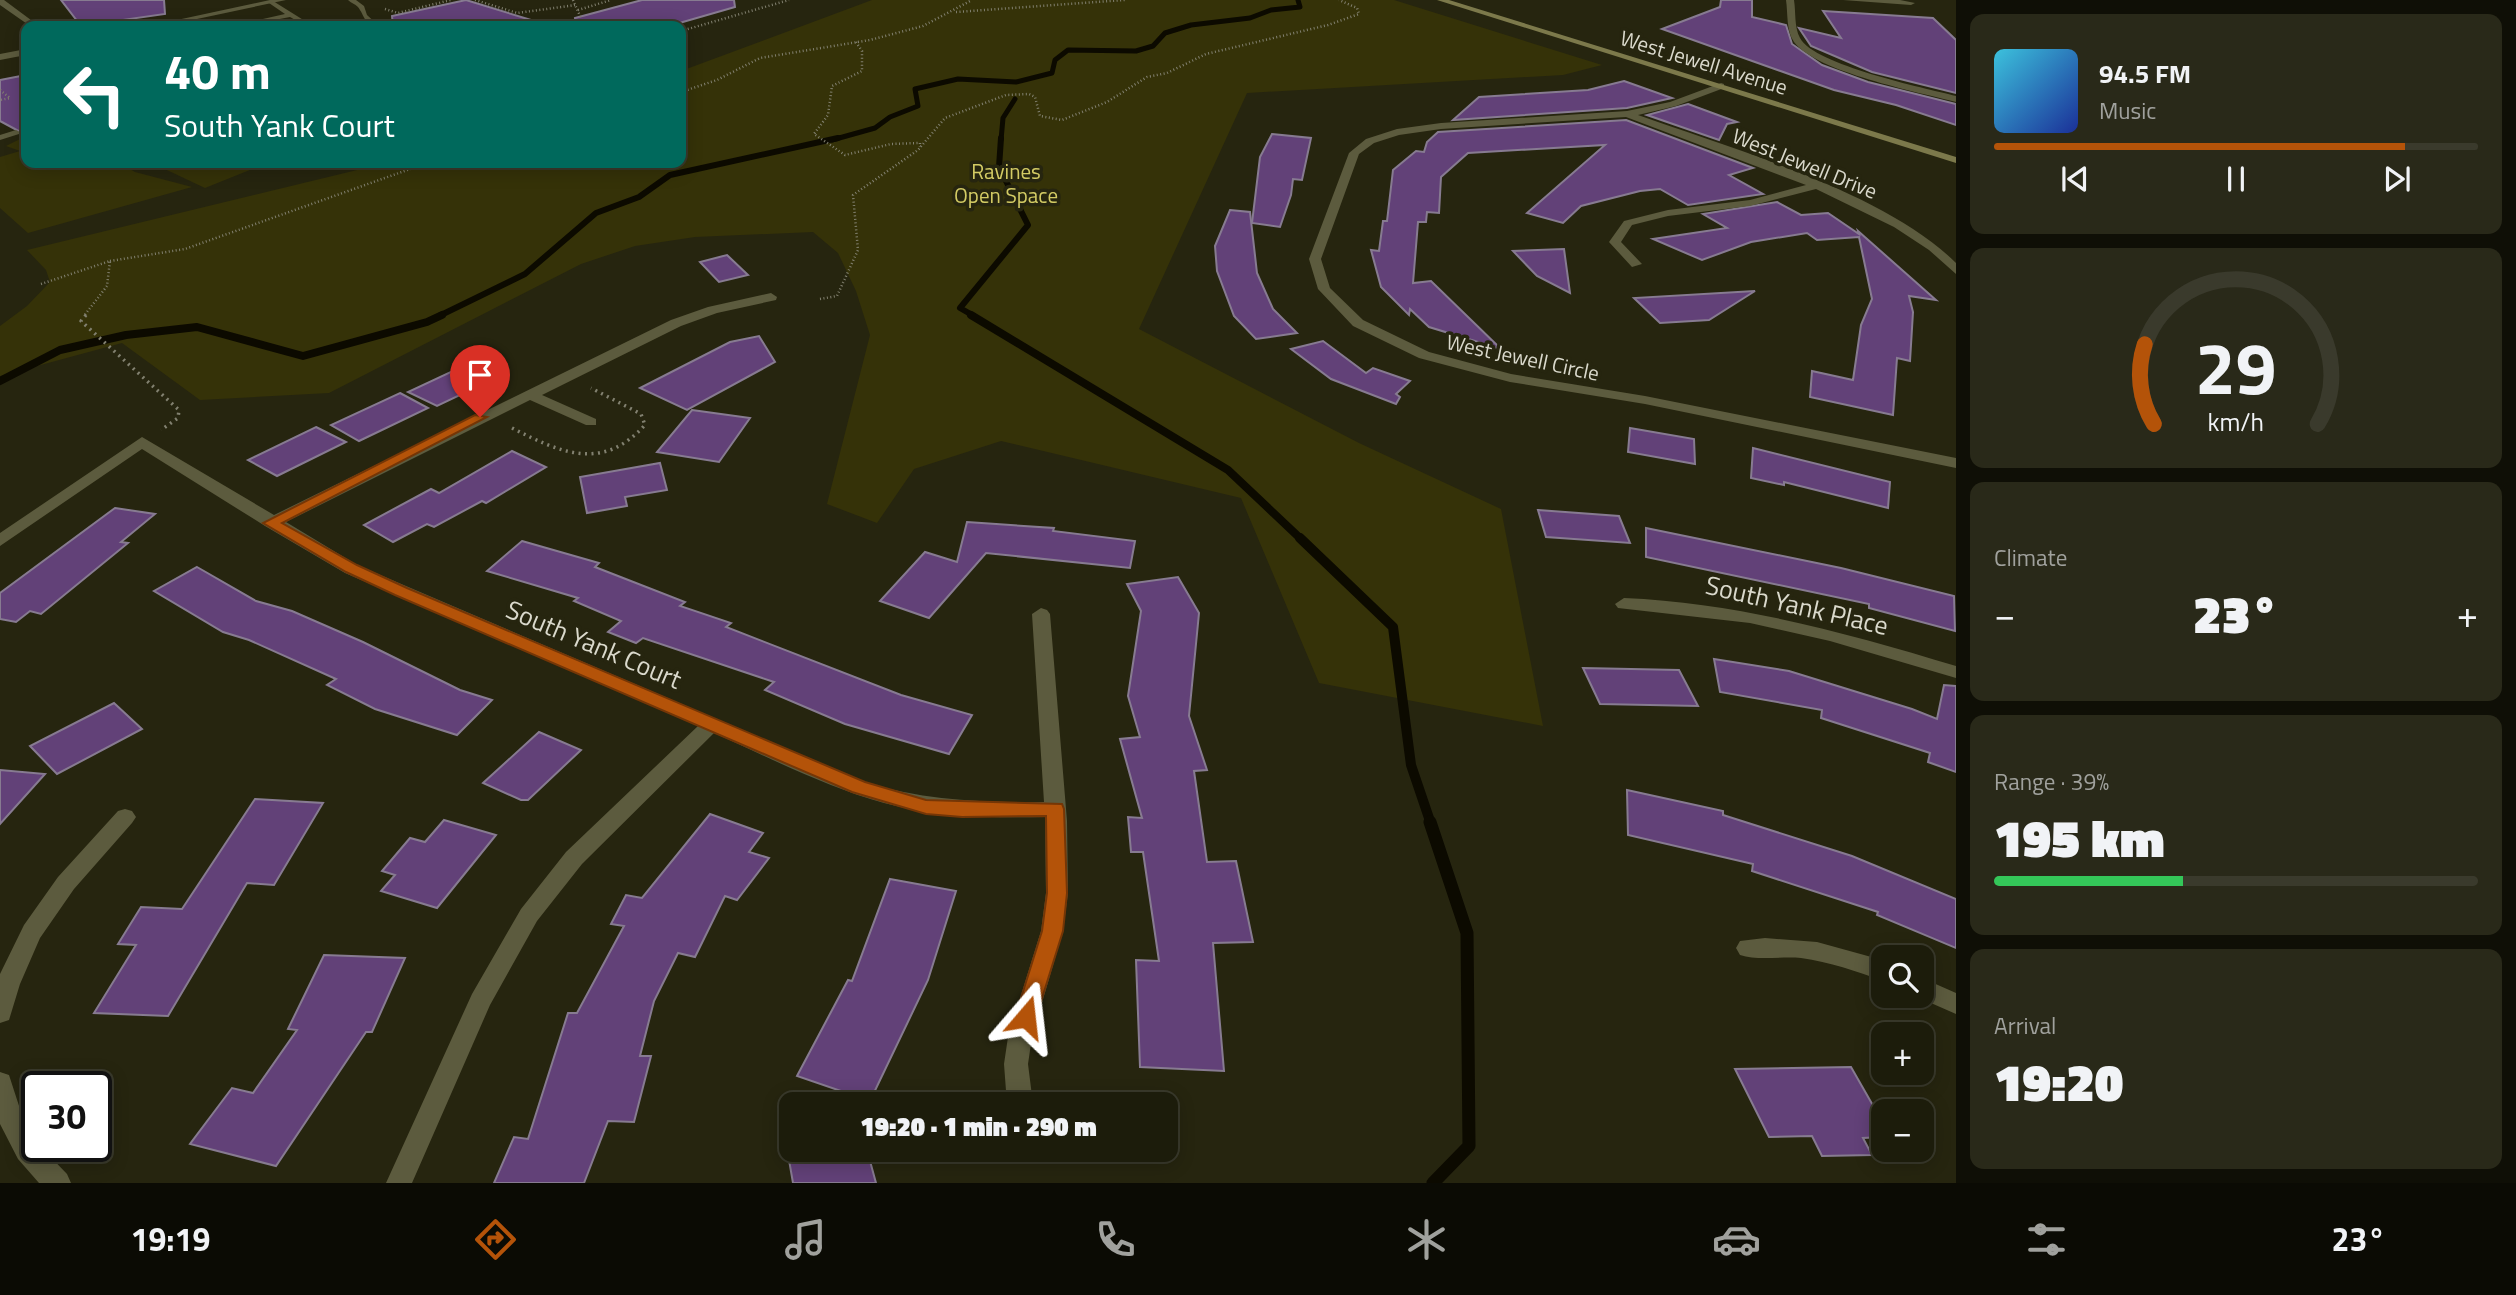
<!DOCTYPE html>
<html lang="en">
<head>
<meta charset="utf-8">
<style>
	:root { --surface:#1c1c0b; --page:#292919; --text:#f1f3f6; --muted:#a0a19d; --line:#3a3a2c; --accent:#b45309 }
	body { margin:0; font-family:"Titillium Web",sans-serif; background:var(--page); color:var(--text); height:100vh; display:flex; flex-direction:column; font-size:26px; white-space:nowrap }
	* { box-sizing:border-box; margin:0 }
	p { font-size:23px; color:var(--muted) }
	.icon { flex:none; width:38px; height:38px; fill:none; stroke:currentColor; stroke-width:2; stroke-linecap:round; stroke-linejoin:round }
	.map { position:relative; flex:1; overflow:hidden }
	.details { display:flex; flex-direction:column; gap:14px; padding:14px; background:#0f0f06; width:560px }
	.details>* { flex:none }
	.top-card { position:absolute; left:21px; top:21px; width:665px; height:147px; border-radius:14px; box-shadow:0 4px 18px #0003,0 0 0 2px var(--line); background:#00695c; color:#fff; overflow:hidden }
	.buttons { position:absolute; left:1871px; top:945px; display:grid; gap:14px }
	.buttons a { display:grid; place-items:center; width:63px; height:63px; border-radius:14px; background:var(--surface); box-shadow:0 4px 18px #0003,0 0 0 2px var(--line); font-size:35px }
	.speed { position:absolute; left:21px; top:1071px; display:flex; gap:14px; font-size:35px; font-weight:700; text-align:center }
	.speed>* { display:grid; place-content:center; width:91px; height:91px; border-radius:50%; background:var(--surface); box-shadow:0 4px 18px #0003,0 0 0 2px var(--line); line-height:1 }
	.speed .limit { border:4px solid #111; border-radius:10px; background:#fff; color:#111 }
	.pin { position:absolute; display:grid; place-items:center; width:60px; height:60px; color:#fff; margin:-72px -30px; border-radius:50% 50% 50% 0; rotate:-45deg; box-shadow:0 0 7px #0007 }
	.pin .icon { rotate:45deg }
	.me { position:absolute; width:77px; margin:-38px; rotate:17deg; stroke-linejoin:round; filter:drop-shadow(0 0 5px #0008) }
	.turn { display:flex; align-items:center; gap:24px; height:147px; padding:0 28px; font-size:32px }
	.turn .icon { width:91px; height:91px; stroke-width:2.5 }
	.turn b { display:block; font-size:49px; line-height:60px }
	.big { font-size:52px; font-weight:800; line-height:1.1 }
	.details .widget { flex:1; display:flex; flex-direction:column; justify-content:center; gap:10px; min-width:0; padding:0 24px; border-radius:14px; background:var(--page) }
	.details .dial { align-items:center; gap:0 }
	.dial svg { height:182px; overflow:visible; fill:none; stroke:var(--line); stroke-width:7; stroke-linecap:round; text-anchor:middle }
	.dial text { fill:var(--text); stroke:none }
	.song { display:flex; align-items:center; gap:21px }
	.cover { width:84px; height:84px; border-radius:10px; background:linear-gradient(135deg,hsl(190 70% 55%),hsl(230 70% 35%)) }
	.played { height:7px; border-radius:4px; background:linear-gradient(90deg,var(--accent) 85%,var(--line) 85%) }
	.keys { display:flex; justify-content:space-around; direction:ltr }
	.heat { display:flex; justify-content:space-between; align-items:center; font-size:38px; direction:ltr }
	.charge { height:10px; border-radius:5px; background:linear-gradient(90deg,#34c759 39%,var(--line) 0) }
	.trip { position:absolute; left:779px; top:1092px; width:399px; height:70px; border-radius:14px; background:var(--surface); box-shadow:0 4px 18px #0003,0 0 0 2px var(--line); font-weight:800; line-height:70px; text-align:center }
	.menu { display:flex; height:112px; justify-content:space-around; align-items:center; background:#0b0b04; color:var(--muted) }
	.menu .icon { width:49px; height:49px }
	.menu .on { color:var(--accent) }
	.menu b { font-size:32px; color:var(--text) }
	main { display:flex; flex:1; min-height:0 }
	.map>svg:first-child { display:block }
</style>
</head>
<body>
<main>
<div class="map">
<svg width="1956" height="1183" viewBox="0 0 1956 1183">
	<rect width="100%" height="100%" fill="#26250f"/>
	<g fill="#353208">
		<path d="M872,0H1394L1602,65L1563,75L1247,93L1139,329L1359,443L1501,509L1543,726L1319,683L1241,498L1001,441L914,469L877,523L827,504L870,335L856,291L838,253L813,232L695,237L635,246L581,264L329,393L200,400L122,343L0,376V326L27,306L50,282L46,270L27,250L386,163H681V71Z"/>
		<path d="M24,137L26,163H119L135,172L192,187L28,233L0,208V157L20,151L6,146Z"/>
		<path d="M152,163H267L205,188Z"/>
	</g>
	<g fill="none" stroke-linecap="round" stroke-linejoin="round">
		<g stroke="#0c0a00" stroke-width="5">
			<path d="M832,140L875,128L890,117L918,106L915,89L958,79L1016,82L1052,73L1055,60L1068,50L1136,51L1153,46L1165,33L1191,25L1250,18L1271,10L1300,7L1298,0"/>
			<path d="M1001,140L1003,118L1015,99"/>
		</g>
		<g stroke="#0c0a00" stroke-width="6">
			<path d="M439,316L525,274L596,213L639,197L670,175L838,138"/>
			<path d="M974,316L960,308L1028,225L999,167L1001,138"/>
		</g>
		<g stroke="#0c0a00" stroke-width="8">
			<path d="M971,315L1228,470L1302,540"/>
			<path d="M0,381L60,350L126,335L197,327L303,356L427,322L442,315"/>
		</g>
		<path stroke="#0c0a00" stroke-width="10" d="M1300,538L1393,627L1411,765L1431,824"/>
		<path stroke="#0c0a00" stroke-width="13" d="M1430,822L1467,933L1469,1146L1433,1183"/>
	</g>
	<g fill="#624178" stroke="#877b91" stroke-width="2">
		<path d="M61,0H164L165,14L81,26Z"/>
		<path d="M466,0L531,20L530,26H393L392,16Z"/>
		<path d="M642,0H734L735,7L669,26H576L575,18Z"/>
		<path d="M1721,0H1752V17L1786,25L1792,44L1822,65L1868,82L1956,104V125L1896,105L1834,90L1662,29L1720,7Z"/>
		<path d="M1823,11L1933,18L1956,40V93L1872,72L1811,46L1799,28L1841,38Z"/>
		<path d="M26,75V135L0,121V80Z"/>
		<path d="M1624,81L1672,98L1627,108L1453,120L1479,97L1588,90Z"/>
		<path d="M1688,104L1737,122L1727,124L1719,140L1647,115Z"/>
		<path d="M1626,120L1753,168L1729,175L1763,194L1688,205L1660,189L1640,191L1581,206L1563,223L1527,213L1605,145L1468,153L1441,177L1439,213L1427,212L1426,222H1418L1413,283L1431,281L1501,349L1429,327L1410,309L1409,315L1381,287L1371,250L1379,251L1383,221H1387L1393,170L1416,151L1424,152L1427,142L1438,132Z"/>
		<path d="M1272,134L1311,138L1302,180L1293,179L1291,195L1280,227L1252,223L1260,157Z"/>
		<path d="M1777,202L1801,215L1828,213L1859,234L1858,231L1936,300L1909,296L1913,312L1910,361L1897,358L1893,415L1810,397L1812,371L1853,380L1861,325L1872,299L1859,237L1817,240L1807,233L1751,242L1702,260L1653,239L1727,228L1703,214Z"/>
		<path d="M1230,210L1250,212L1257,273L1273,309L1297,333L1256,339L1234,316L1217,271L1215,246Z"/>
		<path d="M1564,249L1570,293L1537,276L1513,251Z"/>
		<path d="M727,255L748,275L719,282L700,262Z"/>
		<path d="M1755,291L1709,320L1660,323L1634,298Z"/>
		<path d="M759,336L775,362L687,410L640,388L730,342Z"/>
		<path d="M1323,341L1366,373L1373,368L1410,381L1396,394L1400,397L1396,404L1331,379L1291,349Z"/>
		<path d="M472,362L500,376L437,406L408,392Z"/>
		<path d="M400,393L428,408L359,441L331,425Z"/>
		<path d="M692,410L750,418L719,462L657,452Z"/>
		<path d="M316,427L346,442L277,476L248,460Z"/>
		<path d="M1630,428L1694,439L1695,464L1628,452Z"/>
		<path d="M1753,448L1890,482L1888,508L1784,482V485L1751,478Z"/>
		<path d="M512,451L546,467L486,503L482,501L434,527L427,524L393,542L364,525L431,489L439,493Z"/>
		<path d="M660,463L667,490L625,497L627,506L587,513L580,477Z"/>
		<path d="M115,508L155,514L121,542L128,543L41,614L30,611L16,622L0,619V593Z"/>
		<path d="M1538,510L1619,516L1630,543L1546,537Z"/>
		<path d="M967,522L1054,528L1053,531L1135,541L1130,568L986,553L929,618L880,601L925,552L957,562Z"/>
		<path d="M1646,528L1841,568L1954,596L1955,631L1869,608V604L1646,557Z"/>
		<path d="M522,541L599,563L595,567L685,602L680,606L731,623L726,627L901,695L972,715L949,754L845,724L765,690L774,682L643,638L636,643L608,632L621,621L574,601L578,598L487,571Z"/>
		<path d="M197,567L256,601L292,611L363,642L460,690L492,700L457,735L375,709L327,685L336,679L249,640L223,632L154,591Z"/>
		<path d="M1178,577L1199,613L1189,716L1207,770L1194,771L1207,862L1236,861L1253,942L1213,943L1224,1071L1140,1067L1136,960L1159,961L1143,852H1131L1128,817L1142,818L1120,739L1140,737L1128,696L1141,611L1127,584Z"/>
		<path d="M1714,659L1789,671L1912,709L1937,719L1944,685L1956,686V772L1928,762L1930,753L1821,718L1822,710L1720,692Z"/>
		<path d="M1583,668L1679,670L1698,706L1600,704Z"/>
		<path d="M114,703L142,729L57,774L30,746Z"/>
		<path d="M539,732L581,750L528,800H521L483,783Z"/>
		<path d="M0,770L45,774L0,824Z"/>
		<path d="M1627,790L1723,811V815L1852,856L1956,899V948L1877,915L1878,912L1752,871L1753,864L1628,835Z"/>
		<path d="M255,799L323,803L274,885L247,883L168,1016L94,1013L136,945L118,944L141,907L182,909Z"/>
		<path d="M710,814L763,833L749,852L769,858L737,900L725,896L695,957L678,953L654,1001L640,1056H651L634,1122L608,1121L584,1183H494L514,1137L528,1139L568,1013H577L624,926L611,924L626,895L642,898Z"/>
		<path d="M444,820L496,835L437,908L381,891L395,875L382,871L410,838L425,842Z"/>
		<path d="M890,879L956,891L928,980L870,1101L797,1076L848,980L852,981Z"/>
		<path d="M324,955L405,958L372,1032H366L276,1166L190,1144L232,1088L253,1093L297,1030L288,1029Z"/>
		<path d="M1851,1067L1883,1123V1137L1863,1138L1872,1155L1822,1156L1812,1136L1769,1137L1735,1069Z"/>
		<path d="M825,1150H867L876,1183H793L789,1160Z"/>
	</g>
	<g fill="none" stroke-linecap="round" stroke-linejoin="round">
		<g stroke="#828170" stroke-width="2.5" stroke-dasharray="1 2.5" stroke-linecap="butt">
			<path d="M475,0L517,13L576,5"/>
			<path d="M573,0L584,25"/>
			<path d="M385,9L398,13L451,0"/>
			<path d="M578,10L611,0"/>
			<path d="M956,12L1125,0"/>
			<path d="M681,31L789,0"/>
			<path d="M856,42L862,51V71L832,86L828,115L814,134L845,155L891,144L920,143V147"/>
			<path d="M0,90L10,98L0,100"/>
			<path d="M681,92L717,80L760,58L870,40L923,26L972,0"/>
			<path d="M110,261L185,249L427,163"/>
			<path d="M41,284L110,261L107,286L84,316"/>
			<path d="M820,299L837,296L858,250L853,195L918,150L945,118L1006,95L1029,94L1035,97L1040,116L1062,120L1107,102L1147,77L1167,73L1206,54L1328,25L1359,14L1357,8L1339,0"/>
		</g>
		<g stroke="#828170" stroke-width="3.5" stroke-dasharray="2 4.5" stroke-linecap="butt">
			<path d="M86,315L81,321L179,410L178,418L161,430"/>
			<path d="M512,428C561,453 602,472 645,425L641,414L591,388"/>
		</g>
		<g fill="#5c5b3e" fill-rule="evenodd">
			<path d="M348,0H356L364,6L367,15L379,26C364,26 365,16 358,7C355,4 351,3 348,0Z"/>
			<path d="M269,1H273L313,26H306L290,17L243,26H231L285,14L269,3Z"/>
			<path d="M16,130L20,132L19,134L0,140V135Z"/>
		</g>
		<g fill="#5c5b3e" fill-rule="evenodd">
			<path d="M0,0H4L39,26H30L0,5Z"/>
			<path d="M1786,0H1794C1796,12 1794,27 1800,38C1814,65 1925,88 1956,96V102C1918,92 1816,72 1794,42C1786,31 1788,13 1786,0Z"/>
			<path d="M1843,0H1900L1915,3L1911,5Z"/>
			<path d="M1721,83L1724,84V88L1676,106L1638,115C1733,149 1885,192 1956,263V274L1929,250L1894,227L1816,189L1750,206L1668,216L1632,225L1621,242L1642,264L1632,267L1609,242L1624,221L1668,210L1750,200L1806,185L1626,117L1441,129L1399,135L1374,143L1359,154L1321,259L1330,288L1363,320L1429,352L1511,374L1645,396L1956,458V468L1645,404L1510,382L1419,358L1353,326L1318,289L1309,259L1349,153L1366,139L1397,129L1441,123L1627,111L1670,102Z"/>
			<path d="M771,293L777,297L776,300L717,313L681,326L542,395L596,419V425H586L530,400L286,522L357,565L866,783C925,800 983,803 1044,802L1032,614L1041,608L1047,610L1050,614L1067,821L1068,893L1063,931L1032,1037L1028,1064L1033,1104H1007L1004,1064L1008,1037L1041,931L1046,893L1045,817C991,818 937,817 884,803C826,787 770,758 714,733L582,864L537,921L490,1005L412,1183H386L472,994L521,909L566,852L698,726L345,573L265,526L142,449L0,546V533L142,437L274,515L671,320L708,307Z"/>
			<path d="M1624,598C1739,603 1847,633 1956,666V678L1830,641L1750,623L1618,608L1615,604Z"/>
			<path d="M125,809L132,811L136,817L132,823L74,889L40,938L20,984L9,1020L0,1023V974L24,925L58,877L118,811Z"/>
			<path d="M1765,938L1817,942L1875,958L1883,961V981C1856,971 1830,962 1801,958C1782,956 1758,961 1740,955L1736,948L1740,941Z"/>
			<path d="M1922,978L1956,993V1014L1915,996H1922Z"/>
			<path d="M0,1072L9,1075L21,1112L37,1146H40L67,1174L71,1183H39L18,1159L0,1124Z"/>
		</g>
		<g fill="#5c5b3e" fill-rule="evenodd">
			<path d="M270,0H286L164,26H149Z"/>
			<path d="M26,49V55L0,60V54Z"/>
		</g>
		<path fill="#7c794b" fill-rule="evenodd" d="M1437,0H1449L1956,157V163Z"/>
	</g>
	<path fill="#b45309" stroke="#753606" stroke-width="2" d="M475,415L487,417L282,523L357,565L407,588L865,782L926,800L1062,804L1064,809L1067,893L1063,931L1034,1024L1026,1026L1018,1024L1015,1017L1042,931L1047,893L1046,816L962,817L926,814L852,792L395,595L346,572L263,523Z"/>
	<g text-anchor="middle" dominant-baseline="central" stroke-width="7" stroke-linejoin="round" paint-order="stroke">
		<g font-size="21" fill="#dad9cc" stroke="#26250f">
			<text transform="translate(1704 62) rotate(17)">West Jewell Avenue</text>
			<text transform="translate(1805 163) rotate(22)">West Jewell Drive</text>
			<text transform="translate(1523 357) rotate(12)">West Jewell Circle</text>
		</g>
		<g font-size="21" fill="#d3cb64" stroke="#26250f">
			<text x="1006" y="171">Ravines<tspan x="1006" dy="24">Open Space</tspan></text>
		</g>
		<g font-size="26" fill="#dad9cc" stroke="#26250f">
			<text transform="translate(1797 605) rotate(13)">South Yank Place</text>
			<text transform="translate(594 644) rotate(23)">South Yank Court</text>
		</g>
	</g>
</svg>
<div class="buttons">
<a><svg class="icon" aria-label="search" viewBox="0 0 24 24"><circle cx="10" cy="10" r="6"/><path d="M15 15l6 6"/></svg></a>
<a>+</a>
<a>−</a>
</div>
<div class="speed"><div class="limit">30</div></div>
<div class="pin" style="left:480px;top:417px;background:#d93025"><svg class="icon" aria-label="arrive" viewBox="0 0 24 24"><path d="M6 21V4h12l-3 4 3 4H6"/></svg></div>
<svg class="me" style="left:1026px;top:1017px" viewBox="-20 -20 40 40"><path d="M0-17L14 15 0 8-14 15z" fill="#b45309" stroke="#fff" stroke-width="4"/></svg>
<div class="trip">19:20 · 1 min · 290 m</div>
<div class="top-card">
<div class="turn"><svg class="icon" aria-label="left" viewBox="0 0 24 24"><path d="M17 20v-9H6M10 6l-5 5 5 5"/></svg><div><b>40 m</b>South Yank Court</div></div>
</div>
</div>
<section class="details">
<div class="widget">
<div class="song"><i class="cover"></i><div><b>94.5 FM</b><p>Music</p></div></div>
<div class="played"></div>
<div class="keys"><svg class="icon" aria-label="previous" viewBox="0 0 24 24"><path d="M18 5L8 12l10 7zM5 5v14"/></svg><svg class="icon" aria-label="pause" viewBox="0 0 24 24"><path d="M8 5v14M16 5v14"/></svg><svg class="icon" aria-label="next" viewBox="0 0 24 24"><path d="M6 5l10 7-10 7zM19 5v14"/></svg></div>
</div>
<div class="widget dial"><svg viewBox="0 0 100 80">
<path d="M14 69A42 42 0 1 1 86 69"/>
<path d="M14 69A42 42 0 0 1 10 34" stroke="#b45309"/>
<text x="50" y="56" font-size="32" font-weight="700">29</text>
<text x="50" y="72" font-size="11">km/h</text>
</svg></div>
<div class="widget"><p>Climate</p>
<div class="heat"><a>−</a><b class="big">23°</b><a>+</a></div>
</div>
<div class="widget"><p>Range · 39%</p><b class="big">195 km</b><div class="charge"></div></div>
<div class="widget"><p>Arrival</p><b class="big">19:20</b></div>
</section>
</main>
<nav class="menu">
<b>19:19</b>
<svg class="icon on" aria-label="directions" viewBox="0 0 24 24"><path d="M12 3l9 9-9 9-9-9zM9 14v-3h6M13 9l2 2-2 2"/></svg>
<svg class="icon" aria-label="music" viewBox="0 0 24 24"><path d="M9 18V5l10-2v13"/><circle cx="6" cy="18" r="3"/><circle cx="16" cy="16" r="3"/></svg>
<svg class="icon" aria-label="phone" viewBox="0 0 24 24"><path d="M5 4h4l2 5-3 2q2 4 5 5l2-3 5 2v4C11 20 4 13 5 4z"/></svg>
<svg class="icon" aria-label="climate" viewBox="0 0 24 24"><path d="M12 3v18M4 7l16 10M4 17L20 7"/></svg>
<svg class="icon" aria-label="car" viewBox="0 0 24 24"><path d="M5 17H2v-5l4-1 3-4h7l3 4 3 1v5h-3M9 17h6M6 11h13"/><circle cx="7" cy="17" r="2"/><circle cx="17" cy="17" r="2"/></svg>
<svg class="icon" aria-label="filters" viewBox="0 0 24 24"><path d="M4 7h16M4 17h16"/><circle cx="9" cy="7" r="2"/><circle cx="15" cy="17" r="2"/></svg>
<b>23°</b>
</nav>
</body>
</html>
